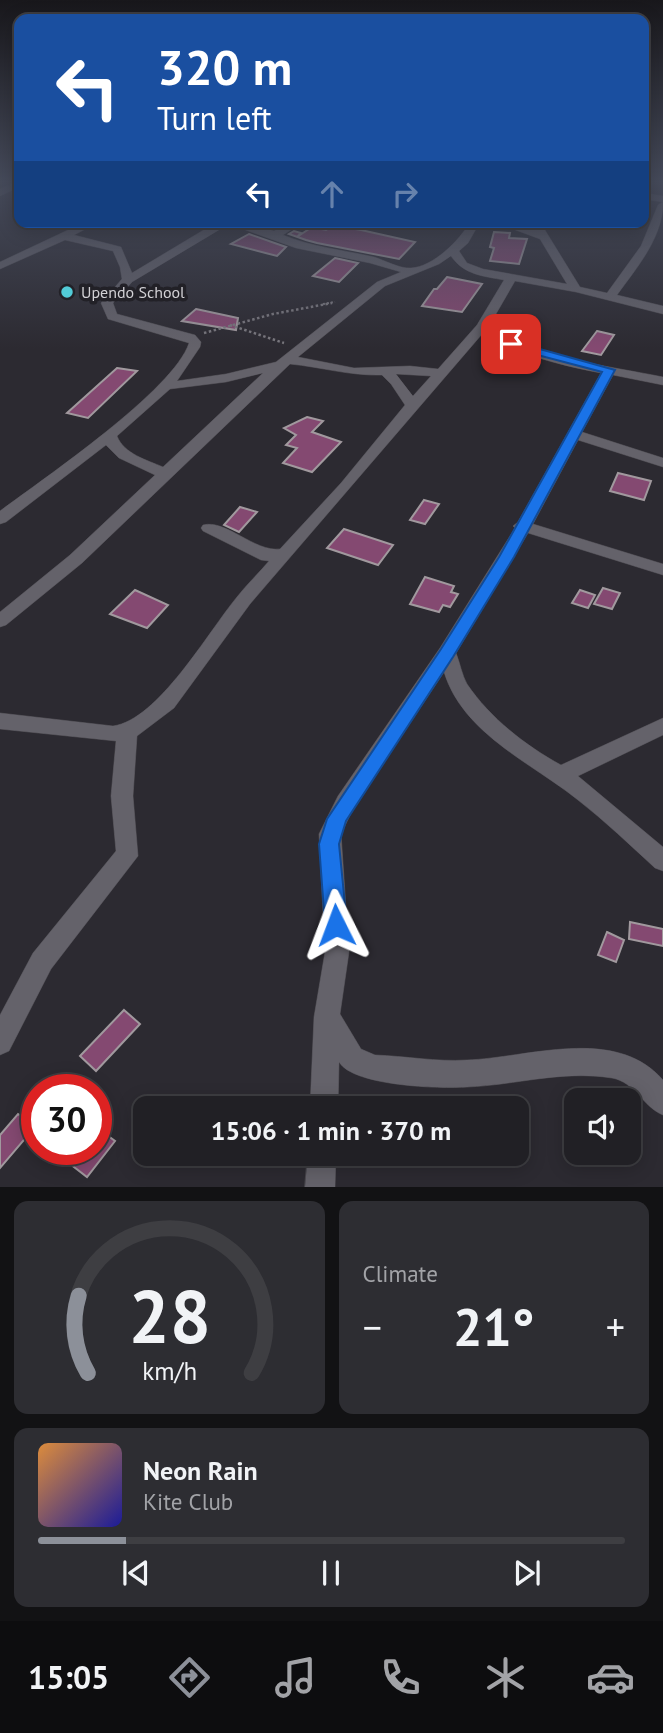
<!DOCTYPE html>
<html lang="en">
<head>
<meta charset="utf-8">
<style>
	:root { --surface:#212025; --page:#2d2d32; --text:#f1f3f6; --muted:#a2a3a7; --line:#3e3e42; --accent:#8c9099 }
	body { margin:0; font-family:"PT Sans",sans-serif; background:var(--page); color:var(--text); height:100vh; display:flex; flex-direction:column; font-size:26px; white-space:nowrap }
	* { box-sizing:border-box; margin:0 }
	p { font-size:23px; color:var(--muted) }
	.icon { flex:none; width:38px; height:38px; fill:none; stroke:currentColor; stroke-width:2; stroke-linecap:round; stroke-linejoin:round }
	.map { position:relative; height:1187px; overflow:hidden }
	.sheet { display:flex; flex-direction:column; gap:14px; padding:14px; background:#121214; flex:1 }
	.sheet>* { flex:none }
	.banner { position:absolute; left:14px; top:14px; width:635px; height:214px; border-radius:14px; box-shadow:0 4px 18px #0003,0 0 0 2px var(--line); background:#1a4fa0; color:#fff; overflow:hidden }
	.fabs { position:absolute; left:564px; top:1088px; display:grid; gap:14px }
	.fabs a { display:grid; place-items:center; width:77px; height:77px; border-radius:14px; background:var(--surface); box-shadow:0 4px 18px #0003,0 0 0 2px var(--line); font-size:35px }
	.speed { position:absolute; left:21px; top:1074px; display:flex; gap:14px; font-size:35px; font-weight:700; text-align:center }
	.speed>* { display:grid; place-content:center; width:91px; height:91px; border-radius:50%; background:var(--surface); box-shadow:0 4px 18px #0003,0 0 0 2px var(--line); line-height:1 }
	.speed .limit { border:10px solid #d22; background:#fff; color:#111 }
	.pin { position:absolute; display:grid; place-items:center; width:60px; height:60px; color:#fff; margin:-30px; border-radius:14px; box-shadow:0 4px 10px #0006 }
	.me { position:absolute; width:77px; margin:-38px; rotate:357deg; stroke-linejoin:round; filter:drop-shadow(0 0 5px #0008) }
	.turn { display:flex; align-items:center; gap:24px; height:147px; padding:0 28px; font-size:32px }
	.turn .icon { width:91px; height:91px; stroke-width:2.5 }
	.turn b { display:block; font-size:49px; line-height:60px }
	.lanes { display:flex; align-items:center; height:66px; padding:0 28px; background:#0003; justify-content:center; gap:35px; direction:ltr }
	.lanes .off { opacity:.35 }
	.big { font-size:52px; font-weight:700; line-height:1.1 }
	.sheet .widget { flex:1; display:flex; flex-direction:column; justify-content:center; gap:10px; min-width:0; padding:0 24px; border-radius:14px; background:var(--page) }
	.sheet .dial { align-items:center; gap:0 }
	.dial svg { height:182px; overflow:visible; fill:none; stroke:var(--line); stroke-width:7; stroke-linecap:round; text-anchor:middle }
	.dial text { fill:var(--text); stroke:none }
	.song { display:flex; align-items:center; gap:21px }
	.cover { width:84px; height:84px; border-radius:10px; background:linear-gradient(135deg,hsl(30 70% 55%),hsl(240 70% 35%)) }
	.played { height:7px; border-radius:4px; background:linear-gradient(90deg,var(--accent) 15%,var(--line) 15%) }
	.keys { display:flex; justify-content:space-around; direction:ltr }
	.heat { display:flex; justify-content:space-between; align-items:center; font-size:38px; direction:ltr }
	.sheet .tiles { flex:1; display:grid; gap:14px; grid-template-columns:1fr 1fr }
	.widget:last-child { grid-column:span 2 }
	.trip { position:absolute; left:133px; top:1096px; width:396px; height:70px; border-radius:14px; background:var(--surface); box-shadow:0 4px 18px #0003,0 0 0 2px var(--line); font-weight:700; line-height:70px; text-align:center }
	.dock { display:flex; height:112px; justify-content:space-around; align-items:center; background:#0d0d0f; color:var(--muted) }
	.dock .icon { width:49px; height:49px }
	.dock .current { color:var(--accent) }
	.dock b { font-size:32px; color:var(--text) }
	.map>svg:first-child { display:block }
</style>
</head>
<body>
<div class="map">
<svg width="663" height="1187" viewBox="0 0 663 1187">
	<rect width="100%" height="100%" fill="#2c2a31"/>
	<g fill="#844971" stroke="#a1999e" stroke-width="2">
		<path d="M333,225L361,230L415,242L399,259L317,243L306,240L289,234L294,231L301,233L297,237L312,227L326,230Z"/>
		<path d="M494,232L510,233L509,238L527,239L519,264L490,261L494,248L490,247Z"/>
		<path d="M249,234L286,247L277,256L231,244Z"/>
		<path d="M335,258L358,263L339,282L313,276Z"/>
		<path d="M447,277L482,284L462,312L422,306L434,289H437Z"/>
		<path d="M196,309L238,318L236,330L182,321Z"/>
		<path d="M597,331L614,335L601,355L582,351Z"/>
		<path d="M117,368L137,371L88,418L67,413Z"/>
		<path d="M307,417L323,421L312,432L341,442L312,472L283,463L297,448L286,445L296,435L284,428Z"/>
		<path d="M618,473L651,481L644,500L610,491Z"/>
		<path d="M424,500L439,504L425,524L410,520Z"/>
		<path d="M240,507L257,512L239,532L224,525Z"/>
		<path d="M344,529L393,545L378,565L327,548Z"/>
		<path d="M425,577L454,586L451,592L458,594L450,607L443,605L439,612L410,604Z"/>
		<path d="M603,588L620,593L612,609L594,604Z"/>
		<path d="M135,590L168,605L147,628L110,614Z"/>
		<path d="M580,590L595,595L588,608L572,603Z"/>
		<path d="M630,922L663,929V946L629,939Z"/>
		<path d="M607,932L624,940L616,962L598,955Z"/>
		<path d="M124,1010L140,1024L96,1071L80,1056Z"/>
		<path d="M18,1114L35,1127L0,1168V1135Z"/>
		<path d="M96,1127L115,1141L87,1177L52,1150H96Z"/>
	</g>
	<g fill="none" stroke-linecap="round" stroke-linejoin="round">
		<defs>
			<g id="minor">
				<path d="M14,183H19V187L0,196V189Z"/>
				<path d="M644,193L663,196V202L644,199Z"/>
				<path d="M663,202C663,238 637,267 617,295L663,306V314L576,292L515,281L489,326C542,359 603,365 663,377V385L613,375L582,432L663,458V467L578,440L533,524L663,564V575L528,533L456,653C460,663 462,675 467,684C490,718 526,746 561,765L663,718V735L578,776L663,847V871L655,868C630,845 605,821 578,800C532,763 463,734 444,672L354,807L341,834L349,952L340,1014L361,1049L375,1055C405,1056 437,1062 467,1060C528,1058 615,1025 663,1080V1115C643,1107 635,1082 612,1078C561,1070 517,1085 467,1087C440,1089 353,1086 339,1062L338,1108H310L314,1017L325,952L319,834L338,796L440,648L515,528L513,526L518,522L601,373C560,365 519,355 483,333L250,604L174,708L137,736L133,796L138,856L51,969L9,1051L0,1055V1015L33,953L116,851L111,796L116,741L0,729V713L113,726C158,720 208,632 237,597C247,584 259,573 269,561L261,560L203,531L201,528L203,525C226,519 254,552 280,549L341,483L405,405L391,384L382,375C350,376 321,367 290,364L82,563L6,625L0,627V612L70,555L155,475L119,458L106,445L6,522L0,524V511C43,479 174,390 189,343L108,319L101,303L122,279L120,267L113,251L65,240L0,269V262L85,222H99L74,235L121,247L132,273L217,222H244L274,231L290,222H303L283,235C312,247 343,250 374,257C384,260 400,269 411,268C433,267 460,240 470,222H480L468,243L459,251L467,263L483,269L567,284L540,239L494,222H510L535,230L530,222H540L580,287L607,293L641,246L658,205ZM229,224L296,248L370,263L401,272L377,282L276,362L226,374L177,381L200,347L201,342L195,335L117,314L113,303L132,282ZM451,256C464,275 483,276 504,280L477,325L438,369L410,366L354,368L298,357L385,286L439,264ZM263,373L163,467C147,460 124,454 117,436L170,389L226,382ZM396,374L431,376L413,396Z"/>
				<path d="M308,1153H336L335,1187H305Z"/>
			</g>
		</defs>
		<use href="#minor" stroke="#4a484e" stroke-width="1"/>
		<g stroke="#7a787e" stroke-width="2" stroke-dasharray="2 2" stroke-linecap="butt">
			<path d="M553,227L597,222"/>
			<path d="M323,304L335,302"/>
		</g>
		<g stroke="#7a787e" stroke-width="2.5" stroke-dasharray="2.5 2.5" stroke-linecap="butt">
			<path d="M230,325L284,343"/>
			<path d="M204,333L273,314L332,303"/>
		</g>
		<use href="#minor" fill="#64626a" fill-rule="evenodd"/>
	</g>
	<linearGradient id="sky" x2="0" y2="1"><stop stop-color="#18171b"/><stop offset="0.52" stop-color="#454a5a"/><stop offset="1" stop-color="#454a5a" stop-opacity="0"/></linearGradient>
	<rect width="663" height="349" fill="url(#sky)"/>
	<path fill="#1a73e8" stroke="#114b97" stroke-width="2" d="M511,341L615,370L514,557L453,657L346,821L339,844L347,925L344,932L336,935L328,932L325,925L319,844L327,819L441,649L499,557L602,372L507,347L505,344Z"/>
	<circle fill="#52cbd7" stroke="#222127" stroke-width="2.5" cx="67" cy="292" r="7"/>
	<g text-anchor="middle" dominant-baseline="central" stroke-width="7" stroke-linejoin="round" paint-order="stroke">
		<g font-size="16" fill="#d2d1d5" stroke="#222127" text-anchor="start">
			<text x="81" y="292">Upendo School</text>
		</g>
	</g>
</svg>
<div class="fabs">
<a><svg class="icon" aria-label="sound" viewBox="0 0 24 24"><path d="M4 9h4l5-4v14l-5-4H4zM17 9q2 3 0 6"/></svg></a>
</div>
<div class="speed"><div class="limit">30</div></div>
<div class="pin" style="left:511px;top:344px;background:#d93025"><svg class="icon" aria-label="arrive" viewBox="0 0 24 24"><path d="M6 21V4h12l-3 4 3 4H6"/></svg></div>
<svg class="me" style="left:336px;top:925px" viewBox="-20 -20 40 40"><path d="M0-17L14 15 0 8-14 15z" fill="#1a73e8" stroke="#fff" stroke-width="4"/></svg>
<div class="trip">15:06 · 1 min · 370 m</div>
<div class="banner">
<div class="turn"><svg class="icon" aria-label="left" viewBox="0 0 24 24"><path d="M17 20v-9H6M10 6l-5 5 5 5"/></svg><div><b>320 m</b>Turn left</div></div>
<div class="lanes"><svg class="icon" aria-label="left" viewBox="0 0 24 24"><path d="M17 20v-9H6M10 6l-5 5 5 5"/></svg><svg class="icon off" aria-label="ahead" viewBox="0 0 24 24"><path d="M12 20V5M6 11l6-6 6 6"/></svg><svg class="icon off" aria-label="right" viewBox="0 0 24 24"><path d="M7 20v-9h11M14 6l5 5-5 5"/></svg></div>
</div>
</div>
<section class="sheet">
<div class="tiles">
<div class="widget dial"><svg viewBox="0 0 100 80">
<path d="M14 69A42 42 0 1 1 86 69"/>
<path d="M14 69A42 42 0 0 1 10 35" stroke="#8c9099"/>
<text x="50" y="56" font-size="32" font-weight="700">28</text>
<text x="50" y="72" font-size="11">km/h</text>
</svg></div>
<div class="widget"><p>Climate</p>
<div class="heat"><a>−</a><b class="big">21°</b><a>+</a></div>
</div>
<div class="widget">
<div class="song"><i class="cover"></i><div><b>Neon Rain</b><p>Kite Club</p></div></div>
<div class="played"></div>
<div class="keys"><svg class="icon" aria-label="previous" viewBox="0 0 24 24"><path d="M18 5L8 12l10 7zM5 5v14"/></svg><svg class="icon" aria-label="pause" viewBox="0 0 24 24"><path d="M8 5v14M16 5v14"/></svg><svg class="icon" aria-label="next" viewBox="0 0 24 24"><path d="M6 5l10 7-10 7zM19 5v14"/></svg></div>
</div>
</div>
</section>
<nav class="dock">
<b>15:05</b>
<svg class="icon current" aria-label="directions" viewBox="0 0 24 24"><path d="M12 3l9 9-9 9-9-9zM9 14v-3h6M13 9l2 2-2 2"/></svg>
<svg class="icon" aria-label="music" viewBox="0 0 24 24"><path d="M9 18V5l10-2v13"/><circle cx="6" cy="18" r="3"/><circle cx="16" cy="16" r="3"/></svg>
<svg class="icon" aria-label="phone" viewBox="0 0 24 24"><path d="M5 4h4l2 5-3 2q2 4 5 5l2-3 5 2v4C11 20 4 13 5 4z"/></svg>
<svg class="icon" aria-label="climate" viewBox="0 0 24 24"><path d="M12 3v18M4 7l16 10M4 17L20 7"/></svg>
<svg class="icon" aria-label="car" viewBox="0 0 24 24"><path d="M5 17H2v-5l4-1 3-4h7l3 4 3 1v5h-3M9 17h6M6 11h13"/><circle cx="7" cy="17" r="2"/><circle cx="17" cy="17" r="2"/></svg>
</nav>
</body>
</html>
